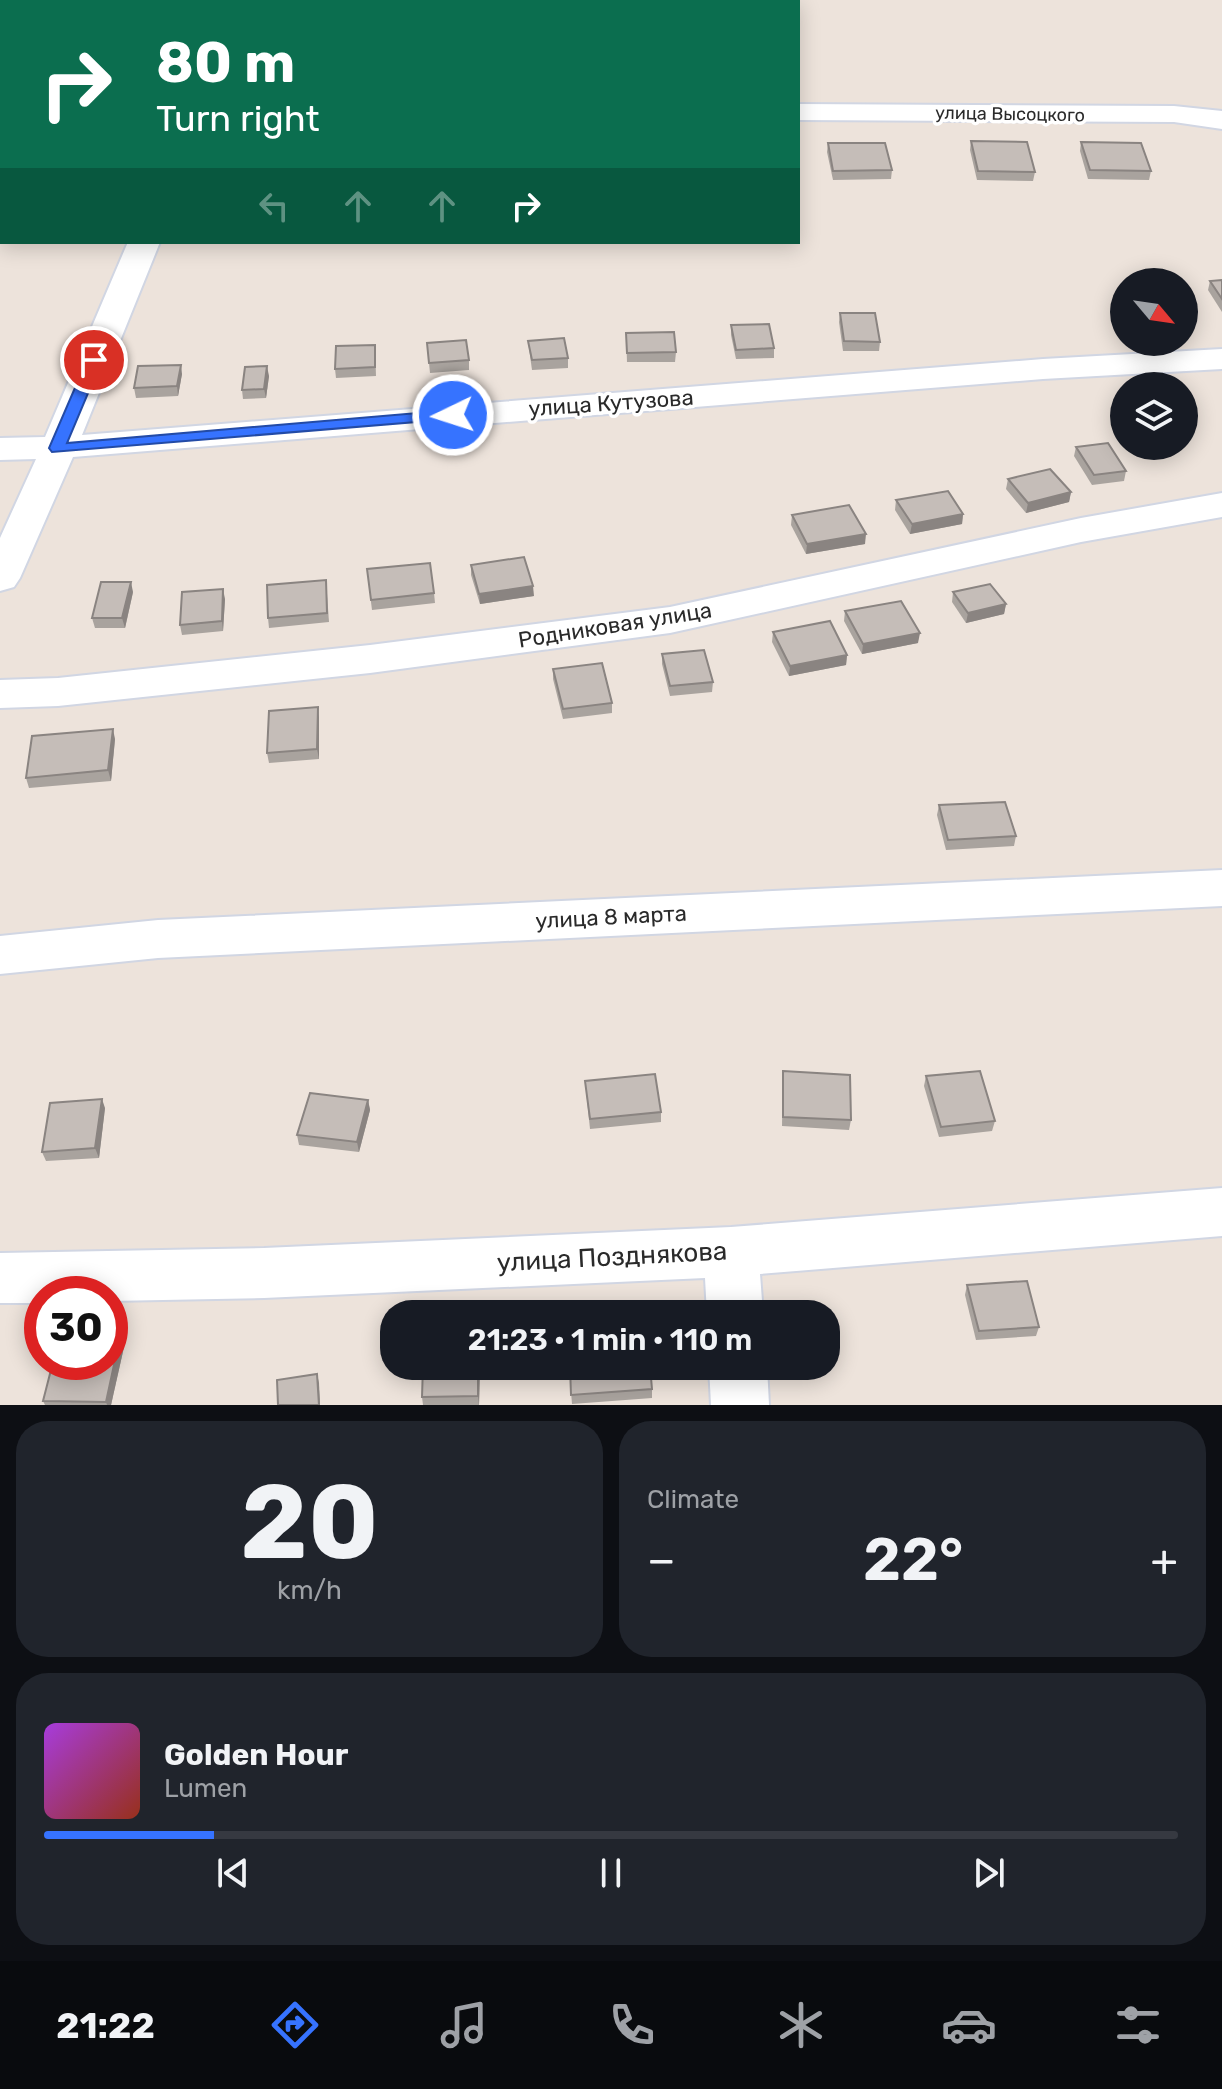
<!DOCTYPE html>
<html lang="en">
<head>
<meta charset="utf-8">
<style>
	:root { --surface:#171b24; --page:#20242c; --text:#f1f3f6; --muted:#9ea1a6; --line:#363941; --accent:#3673ff }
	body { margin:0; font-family:Rubik,sans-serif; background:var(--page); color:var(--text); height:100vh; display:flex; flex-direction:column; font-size:30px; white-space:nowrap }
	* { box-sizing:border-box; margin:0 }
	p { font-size:26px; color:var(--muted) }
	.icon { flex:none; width:44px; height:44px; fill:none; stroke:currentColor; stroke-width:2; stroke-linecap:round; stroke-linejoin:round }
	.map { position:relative; height:1405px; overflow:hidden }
	.details { display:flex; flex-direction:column; gap:16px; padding:16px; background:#0d0f14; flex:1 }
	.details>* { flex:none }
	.banner { position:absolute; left:0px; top:0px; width:800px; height:244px; box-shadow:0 4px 20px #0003; background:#0b6e4f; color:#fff; overflow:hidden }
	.needle { width:52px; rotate:119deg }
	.buttons { position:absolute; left:1110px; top:268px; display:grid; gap:16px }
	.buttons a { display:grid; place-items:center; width:88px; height:88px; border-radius:50%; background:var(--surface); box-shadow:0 4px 20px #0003; font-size:40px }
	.speed { position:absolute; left:24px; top:1276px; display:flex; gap:16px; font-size:40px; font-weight:700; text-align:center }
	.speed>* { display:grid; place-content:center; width:104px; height:104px; border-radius:50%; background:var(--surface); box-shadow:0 4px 20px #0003; line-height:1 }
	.speed .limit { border:12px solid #d22; background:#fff; color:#111 }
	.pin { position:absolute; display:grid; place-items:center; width:68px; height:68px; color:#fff; margin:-34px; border:4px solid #fff; border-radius:50%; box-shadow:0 2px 8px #0007 }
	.me { position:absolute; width:88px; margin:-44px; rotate:266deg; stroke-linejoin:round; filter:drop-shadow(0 0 6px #0008) }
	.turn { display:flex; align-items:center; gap:28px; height:168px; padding:0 24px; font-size:36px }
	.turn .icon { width:104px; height:104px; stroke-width:2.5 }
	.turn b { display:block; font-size:56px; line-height:68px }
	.lanes { display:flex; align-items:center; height:76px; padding:0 24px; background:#0003; justify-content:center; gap:40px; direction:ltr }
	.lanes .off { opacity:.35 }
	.big { font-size:60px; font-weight:600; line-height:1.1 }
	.details .widget { flex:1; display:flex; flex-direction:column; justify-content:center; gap:12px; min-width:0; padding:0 28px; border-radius:32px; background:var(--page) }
	.details .dial { align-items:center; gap:0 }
	.dial b { font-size:104px; line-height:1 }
	.song { display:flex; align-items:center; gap:24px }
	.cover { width:96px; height:96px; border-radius:12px; background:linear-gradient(135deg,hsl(280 70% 55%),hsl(10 70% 35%)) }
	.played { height:8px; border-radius:4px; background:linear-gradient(90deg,var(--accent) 15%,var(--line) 15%) }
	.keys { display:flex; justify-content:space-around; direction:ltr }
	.heat { display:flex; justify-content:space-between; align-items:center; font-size:44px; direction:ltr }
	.details .tiles { flex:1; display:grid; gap:16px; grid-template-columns:1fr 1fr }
	.widget:last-child { grid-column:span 2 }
	.trip { position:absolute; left:380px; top:1300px; width:460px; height:80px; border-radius:32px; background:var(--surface); box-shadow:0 4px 20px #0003; font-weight:600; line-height:80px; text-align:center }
	.dock { display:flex; height:128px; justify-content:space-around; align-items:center; background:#090b0e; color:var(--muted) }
	.dock .icon { width:56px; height:56px }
	.dock .selected { color:var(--accent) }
	.dock b { font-size:36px; color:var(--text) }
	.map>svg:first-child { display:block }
</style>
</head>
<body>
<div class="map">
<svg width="1222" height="1405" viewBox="0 0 1222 1405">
	<rect width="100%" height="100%" fill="#ede3db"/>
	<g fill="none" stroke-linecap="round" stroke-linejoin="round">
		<defs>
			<g id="minor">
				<rect x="0" y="73" width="2" height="16"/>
				<path d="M798,104L1174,106L1222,111V129L1174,122L798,120Z"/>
				<path d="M128,242H160L82,435L1043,359L1222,349V369L1043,379L73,457L20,578L14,587L0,591V538L36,459L0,460V438L45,437Z"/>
				<path d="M1222,493V517L1081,542L670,633L370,673L58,706L0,708V680L58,678L370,645L670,607L1081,518Z"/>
				<path d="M1222,870V906L158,958L0,974V936L158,920Z"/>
				<path d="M1222,1188V1236L760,1274L763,1314H707L705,1278L264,1298L110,1301V1294H42V1303H0V1253L264,1248L731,1227Z"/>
				<path d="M709,1366H767L769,1405H711Z"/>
			</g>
		</defs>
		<use href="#minor" stroke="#d1d6e3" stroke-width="4"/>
		<use href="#minor" fill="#fff" fill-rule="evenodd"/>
	</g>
	<g fill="#a9a39e">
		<path d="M971,141L1035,172L1033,181L977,180L970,150Z"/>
		<path d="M1081,142L1151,171L1149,180L1088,179L1080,151Z"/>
		<path d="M828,143L892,170L891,179L833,180L827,152Z"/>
		<path d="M1222,280V312L1208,290L1210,281Z"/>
		<path d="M1122,296H1124V313L1120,305Z"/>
		<path d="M840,313L880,342L879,351H843L839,322Z"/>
		<path d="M731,325L774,348V358L736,359L731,335Z"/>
		<path d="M626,333L676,352L675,362H627Z"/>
		<path d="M528,341L568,358V368L532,370Z"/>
		<path d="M427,343L469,360V370L430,373Z"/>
		<path d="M375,345L376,376L336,378L335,369Z"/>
		<path d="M182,374L178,396L136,398L134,388Z"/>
		<path d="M269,376L266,398L243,399L242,390Z"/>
		<path d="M1076,447L1126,471L1124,481L1092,485L1074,456Z"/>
		<path d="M1008,479L1071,492L1069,502L1026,513L1006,489Z"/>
		<path d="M896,500L963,514L962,524L910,534L895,510Z"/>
		<path d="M792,515L865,544L806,554L791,525Z"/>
		<path d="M471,565L534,596L480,604L471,575Z"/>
		<path d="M367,569L434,593L435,603L372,610Z"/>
		<path d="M326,580L329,622L269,628L268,618Z"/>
		<path d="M133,592L125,628H95L92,618Z"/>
		<path d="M953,592L1006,604L1004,614L966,623L952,602Z"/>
		<path d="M225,599L223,631L182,635L180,625Z"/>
		<path d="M845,611L918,643L862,654L844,621Z"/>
		<path d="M773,632L847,655L846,665L789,676L772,642Z"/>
		<path d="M662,654L713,682L712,692L670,696L662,664Z"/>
		<path d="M553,669L612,703V713L563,719L553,679Z"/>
		<path d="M319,717V759L269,763L267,753Z"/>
		<path d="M115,739L111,781L29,788L26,778Z"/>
		<path d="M939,805L1016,836L1014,846L946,850L937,815Z"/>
		<path d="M783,1071L851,1120L849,1130L782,1126Z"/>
		<path d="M926,1076L995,1121L992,1131L939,1137L924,1086Z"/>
		<path d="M585,1081L661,1112V1122L590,1129Z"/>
		<path d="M368,1100L370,1110L359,1152L299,1145L297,1135Z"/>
		<path d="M105,1108L99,1158L46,1161L42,1152Z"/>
		<path d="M967,1285L1039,1327L1036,1336L976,1340L965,1295Z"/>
		<path d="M124,1347L111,1405H45L43,1401Z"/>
		<path d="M423,1366H480L479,1405H423L422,1397Z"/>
		<path d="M569,1366L652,1389V1398L572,1404Z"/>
	</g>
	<g fill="#8a8481">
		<path d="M181,365L182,374L178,396L177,386Z"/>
		<path d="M267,366L269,376L266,398L264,389Z"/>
		<path d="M1071,492L1069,502L1026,513L1028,503Z"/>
		<path d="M963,514L962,524L910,534L912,524Z"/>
		<path d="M866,534L865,544L806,554L807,544Z"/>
		<path d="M131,582L133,592L125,628L122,618Z"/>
		<path d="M533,586L534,596L480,604L479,594Z"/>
		<path d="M223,589L225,599L223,631L222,621Z"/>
		<path d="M1006,604L1004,614L966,623L968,613Z"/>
		<path d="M920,633L918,643L862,654L863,644Z"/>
		<path d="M847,655L846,665L789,676L790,666Z"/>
		<path d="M318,707L319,717V759L317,749Z"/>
		<path d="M113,729L115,739L111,781L108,770Z"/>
		<path d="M102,1099L105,1108L99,1158L95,1148Z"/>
		<path d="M368,1100L370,1110L359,1152L357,1142Z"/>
		<path d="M120,1337L124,1347L111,1405H107L106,1402Z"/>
		<path d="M478,1366H480L479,1405L478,1396Z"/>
		<path d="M317,1374L319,1383L320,1405H319Z"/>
	</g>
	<g fill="#c5bdb8" stroke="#8a8481" stroke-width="2">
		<path d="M971,141L1027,142L1035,172L978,171Z"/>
		<path d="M1081,142L1141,143L1151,171L1090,170Z"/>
		<path d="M828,143H885L892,170L833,171Z"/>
		<path d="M1222,280V299L1210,281Z"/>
		<path d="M840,313H875L880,342L844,341Z"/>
		<path d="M769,324L774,348L736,350L731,325Z"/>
		<path d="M674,332L676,352L627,353L626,333Z"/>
		<path d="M564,338L568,358L532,360L528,341Z"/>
		<path d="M466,340L469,360L429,363L427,343Z"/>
		<path d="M375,345V367L335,369L336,346Z"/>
		<path d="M181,365L177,386L134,388L138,366Z"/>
		<path d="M267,366L264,389L242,390L245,367Z"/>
		<path d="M1108,443L1126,471L1094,475L1076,447Z"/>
		<path d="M1050,469L1071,492L1028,503L1008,479Z"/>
		<path d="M948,491L963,514L912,524L896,500Z"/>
		<path d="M849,505L866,534L807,544L792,515Z"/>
		<path d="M524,557L533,586L479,594L471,565Z"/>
		<path d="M430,563L434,593L371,600L367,569Z"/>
		<path d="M326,580L327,613L268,618L267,585Z"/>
		<path d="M101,582H131L122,618H92Z"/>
		<path d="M990,584L1006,604L968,613L953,592Z"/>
		<path d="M223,589L222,621L180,625L182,592Z"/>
		<path d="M901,601L920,633L863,644L845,611Z"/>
		<path d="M830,621L847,655L790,666L773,632Z"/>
		<path d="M704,650L713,682L670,686L662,654Z"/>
		<path d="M602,663L612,703L563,709L553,669Z"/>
		<path d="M318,707L317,749L267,753L269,711Z"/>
		<path d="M113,729L108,770L26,778L32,736Z"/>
		<path d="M1005,802L1016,836L948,840L939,805Z"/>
		<path d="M783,1071L850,1075L851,1120L783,1117Z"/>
		<path d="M980,1071L995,1121L941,1127L926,1076Z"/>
		<path d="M655,1074L661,1112L590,1119L585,1081Z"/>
		<path d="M310,1093L368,1100L357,1142L297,1135Z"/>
		<path d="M102,1099L95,1148L42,1152L50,1103Z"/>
		<path d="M1027,1281L1039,1327L979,1331L967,1285Z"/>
		<path d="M110,1337H120L106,1402L43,1401L53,1362H110Z"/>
		<path d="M423,1366H478V1396L422,1397Z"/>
		<path d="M570,1366H650L652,1389L571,1395Z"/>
		<path d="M317,1374L319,1405H278L277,1380Z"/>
	</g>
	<path fill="#3673ff" stroke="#234ba6" stroke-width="2" d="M94,355L102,360L67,443L453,410L461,415L453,419L52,452L49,448L87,360Z"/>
	<g text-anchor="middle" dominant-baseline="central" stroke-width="7" stroke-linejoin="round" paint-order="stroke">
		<g font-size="18" fill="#2a2a2a" stroke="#fff">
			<text transform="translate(1010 114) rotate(1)">улица Высоцкого</text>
		</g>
		<g font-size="22" fill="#2a2a2a" stroke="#fff">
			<text transform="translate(611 403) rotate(-4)">улица Кутузова</text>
			<text transform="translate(615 625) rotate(-9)">Родниковая улица</text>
			<text transform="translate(611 917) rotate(-3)">улица 8 марта</text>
		</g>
		<g font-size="26" fill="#2a2a2a" stroke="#fff">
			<text transform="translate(612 1257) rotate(-3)">улица Позднякова</text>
		</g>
	</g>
</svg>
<div class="buttons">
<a><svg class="needle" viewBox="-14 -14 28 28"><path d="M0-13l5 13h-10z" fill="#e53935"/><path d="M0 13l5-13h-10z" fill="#9ea1a6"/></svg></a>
<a><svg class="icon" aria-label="layers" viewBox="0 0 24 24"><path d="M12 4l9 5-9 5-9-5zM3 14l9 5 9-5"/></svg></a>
</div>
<div class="speed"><div class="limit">30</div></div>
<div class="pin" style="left:94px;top:360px;background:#d93025"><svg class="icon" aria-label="arrive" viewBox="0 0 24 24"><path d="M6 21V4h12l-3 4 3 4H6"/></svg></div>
<svg class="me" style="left:453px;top:415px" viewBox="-20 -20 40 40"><circle r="17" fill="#3673ff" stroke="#fff" stroke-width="3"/><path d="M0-11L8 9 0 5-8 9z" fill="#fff"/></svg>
<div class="trip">21:23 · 1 min · 110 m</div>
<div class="banner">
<div class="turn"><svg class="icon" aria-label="right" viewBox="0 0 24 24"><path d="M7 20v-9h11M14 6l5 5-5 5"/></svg><div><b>80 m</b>Turn right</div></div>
<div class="lanes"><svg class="icon off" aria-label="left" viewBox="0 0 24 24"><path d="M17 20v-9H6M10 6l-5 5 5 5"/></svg><svg class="icon off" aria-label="ahead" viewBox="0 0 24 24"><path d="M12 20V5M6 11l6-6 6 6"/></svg><svg class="icon off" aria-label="ahead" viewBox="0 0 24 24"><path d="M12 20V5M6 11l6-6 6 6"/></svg><svg class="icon" aria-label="right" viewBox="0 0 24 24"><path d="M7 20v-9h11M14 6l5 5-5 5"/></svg></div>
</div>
</div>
<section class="details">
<div class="tiles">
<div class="widget dial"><b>20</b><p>km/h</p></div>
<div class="widget"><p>Climate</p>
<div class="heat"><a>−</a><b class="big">22°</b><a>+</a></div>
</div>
<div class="widget">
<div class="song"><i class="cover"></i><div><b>Golden Hour</b><p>Lumen</p></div></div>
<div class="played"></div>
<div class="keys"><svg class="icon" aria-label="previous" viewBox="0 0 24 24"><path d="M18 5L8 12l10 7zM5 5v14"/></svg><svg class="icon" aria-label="pause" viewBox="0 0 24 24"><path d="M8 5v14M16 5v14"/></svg><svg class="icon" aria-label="next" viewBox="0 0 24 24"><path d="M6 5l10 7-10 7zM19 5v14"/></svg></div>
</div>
</div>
</section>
<nav class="dock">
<b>21:22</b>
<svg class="icon selected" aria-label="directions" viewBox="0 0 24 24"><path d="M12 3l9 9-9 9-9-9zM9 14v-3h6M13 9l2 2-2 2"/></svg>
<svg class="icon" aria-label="music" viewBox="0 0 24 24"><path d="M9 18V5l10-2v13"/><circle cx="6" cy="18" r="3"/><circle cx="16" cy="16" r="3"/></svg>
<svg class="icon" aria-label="phone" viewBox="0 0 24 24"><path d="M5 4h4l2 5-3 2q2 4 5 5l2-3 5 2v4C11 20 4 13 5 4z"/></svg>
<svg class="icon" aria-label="climate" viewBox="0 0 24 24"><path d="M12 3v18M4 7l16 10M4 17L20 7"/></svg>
<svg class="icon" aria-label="car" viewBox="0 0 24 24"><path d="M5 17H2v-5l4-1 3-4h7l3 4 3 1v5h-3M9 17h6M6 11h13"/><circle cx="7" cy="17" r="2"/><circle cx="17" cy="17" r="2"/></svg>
<svg class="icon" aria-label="filters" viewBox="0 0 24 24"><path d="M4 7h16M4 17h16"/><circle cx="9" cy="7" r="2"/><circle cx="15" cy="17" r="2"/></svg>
</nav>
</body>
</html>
